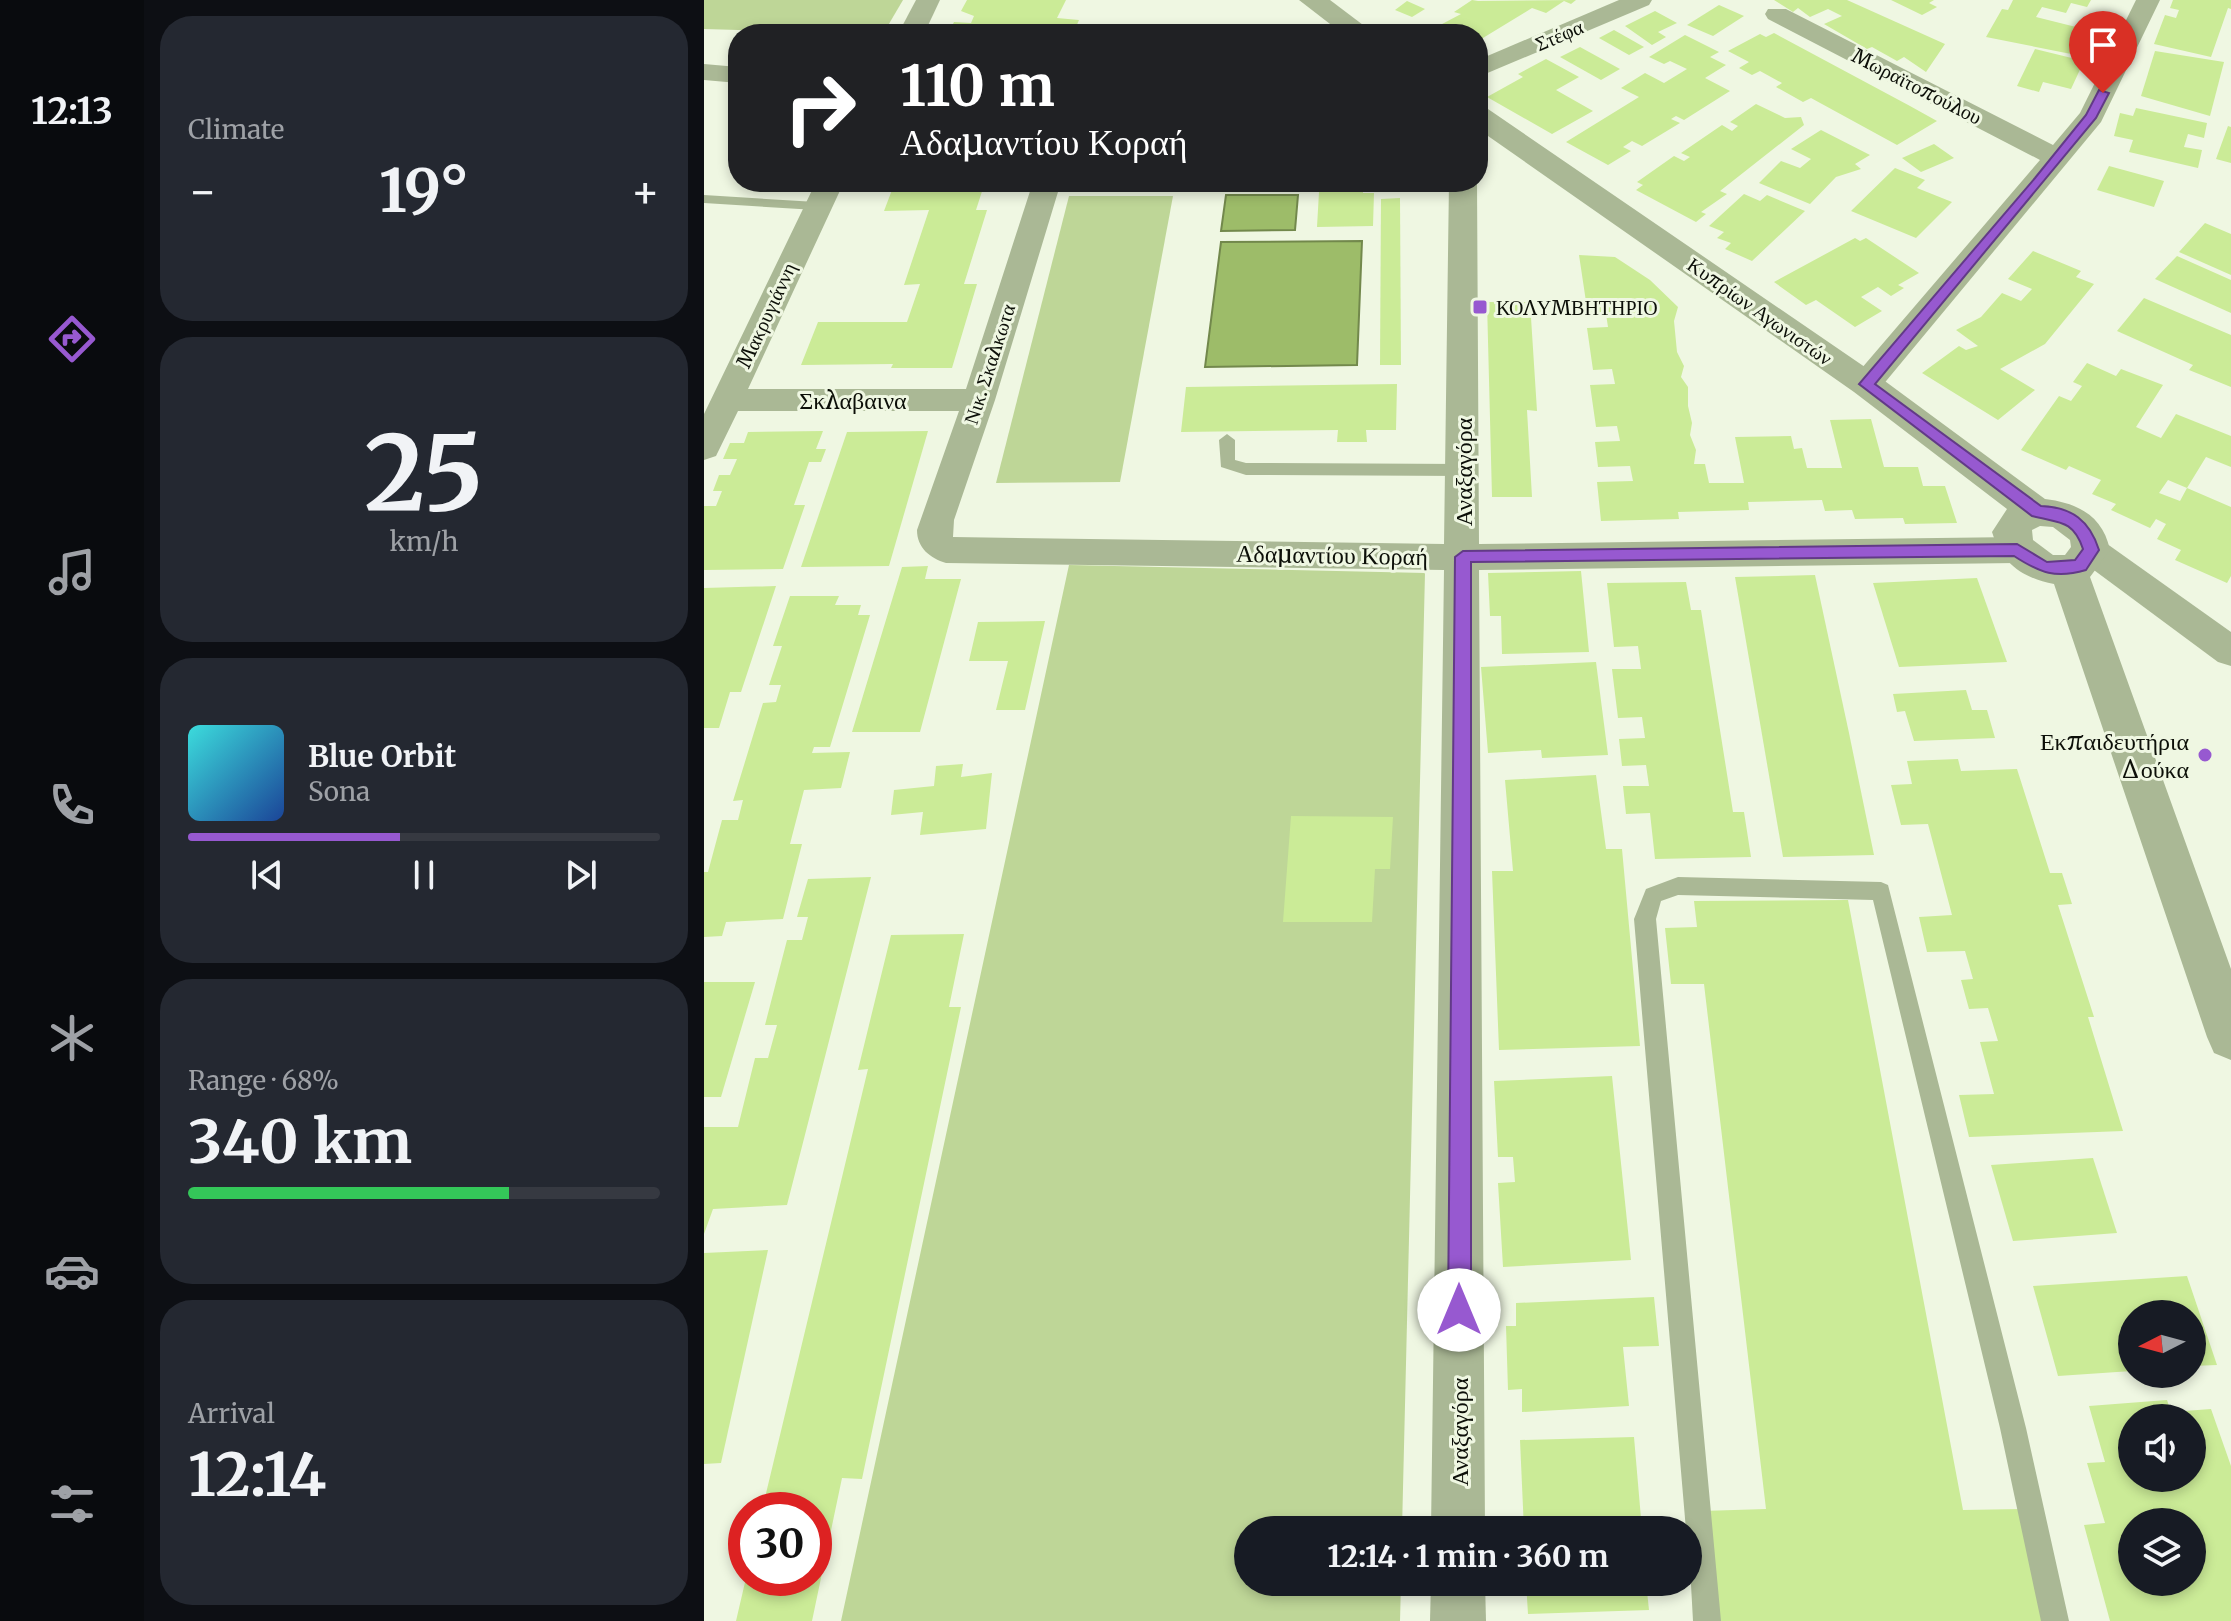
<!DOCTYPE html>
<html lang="en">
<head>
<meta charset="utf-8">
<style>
	:root { --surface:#171b24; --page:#242831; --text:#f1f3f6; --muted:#9ea1a6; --line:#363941; --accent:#9759d0 }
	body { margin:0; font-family:Merriweather,serif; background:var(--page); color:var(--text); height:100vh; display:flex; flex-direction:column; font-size:30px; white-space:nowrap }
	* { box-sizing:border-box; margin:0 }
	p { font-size:26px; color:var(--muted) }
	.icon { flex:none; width:44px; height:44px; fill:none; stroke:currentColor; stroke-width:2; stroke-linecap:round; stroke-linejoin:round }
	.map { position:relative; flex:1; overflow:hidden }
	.details { display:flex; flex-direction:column; gap:16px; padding:16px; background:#0d0f14; width:560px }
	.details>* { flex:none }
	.top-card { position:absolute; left:24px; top:24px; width:760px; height:168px; border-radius:32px; box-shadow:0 4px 12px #0003; background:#202124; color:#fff; overflow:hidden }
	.needle { width:52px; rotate:264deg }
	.tools { position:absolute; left:1414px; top:1300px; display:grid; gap:16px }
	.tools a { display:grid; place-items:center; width:88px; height:88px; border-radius:50%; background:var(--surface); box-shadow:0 4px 12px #0003; font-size:40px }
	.speed { position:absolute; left:24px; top:1492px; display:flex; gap:16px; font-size:40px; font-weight:700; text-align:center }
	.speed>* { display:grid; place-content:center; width:104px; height:104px; border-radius:50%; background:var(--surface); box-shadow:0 4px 12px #0003; line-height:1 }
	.speed .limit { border:12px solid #d22; background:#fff; color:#111 }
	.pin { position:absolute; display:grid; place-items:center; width:68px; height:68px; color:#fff; margin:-82px -34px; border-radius:50% 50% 50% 0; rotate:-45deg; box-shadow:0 0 8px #0007 }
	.pin .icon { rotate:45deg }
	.me { position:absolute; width:88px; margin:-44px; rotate:0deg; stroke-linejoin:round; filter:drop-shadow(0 0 6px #0008) }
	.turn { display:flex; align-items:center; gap:28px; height:168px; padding:0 40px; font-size:36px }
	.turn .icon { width:104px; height:104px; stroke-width:2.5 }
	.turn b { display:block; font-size:56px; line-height:68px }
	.big { font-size:60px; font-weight:700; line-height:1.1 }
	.details .widget { flex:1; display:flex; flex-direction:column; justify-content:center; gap:12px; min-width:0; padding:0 28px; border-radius:32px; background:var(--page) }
	.details .dial { align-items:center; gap:0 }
	.dial b { font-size:104px; line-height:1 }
	.song { display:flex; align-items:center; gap:24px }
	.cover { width:96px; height:96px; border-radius:12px; background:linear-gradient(135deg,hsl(180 70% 55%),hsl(220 70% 35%)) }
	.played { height:8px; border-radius:4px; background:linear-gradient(90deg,var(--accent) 45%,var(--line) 45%) }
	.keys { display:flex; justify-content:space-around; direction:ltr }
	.heat { display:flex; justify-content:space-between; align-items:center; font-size:44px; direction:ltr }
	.charge { height:12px; border-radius:6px; background:linear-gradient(90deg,#34c759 68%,var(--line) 0) }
	.trip { position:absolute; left:530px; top:1516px; width:468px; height:80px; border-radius:40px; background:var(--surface); box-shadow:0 4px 12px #0003; font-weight:700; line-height:80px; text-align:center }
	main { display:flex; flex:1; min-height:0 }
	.tabs { display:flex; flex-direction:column; width:144px; justify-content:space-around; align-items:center; background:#090b0e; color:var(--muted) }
	.tabs .icon { width:56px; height:56px }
	.tabs .current { color:var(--accent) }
	.tabs b { font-size:36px; color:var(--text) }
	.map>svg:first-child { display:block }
</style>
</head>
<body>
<main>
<nav class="tabs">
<b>12:13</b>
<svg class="icon current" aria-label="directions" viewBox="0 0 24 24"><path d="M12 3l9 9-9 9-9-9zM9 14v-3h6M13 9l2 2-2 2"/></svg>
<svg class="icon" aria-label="music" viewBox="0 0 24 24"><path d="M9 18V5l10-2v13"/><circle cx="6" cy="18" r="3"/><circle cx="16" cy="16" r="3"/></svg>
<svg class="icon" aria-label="phone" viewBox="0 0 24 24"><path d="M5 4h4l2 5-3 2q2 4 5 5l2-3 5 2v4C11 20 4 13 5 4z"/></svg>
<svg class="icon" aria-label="climate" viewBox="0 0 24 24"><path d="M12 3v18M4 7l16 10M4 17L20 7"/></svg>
<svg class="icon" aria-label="car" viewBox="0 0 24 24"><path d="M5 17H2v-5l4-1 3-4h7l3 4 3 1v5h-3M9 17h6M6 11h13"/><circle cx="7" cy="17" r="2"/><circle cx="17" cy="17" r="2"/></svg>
<svg class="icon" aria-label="filters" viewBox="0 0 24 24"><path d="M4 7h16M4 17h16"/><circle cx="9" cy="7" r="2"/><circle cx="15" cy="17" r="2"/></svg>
</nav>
<section class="details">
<div class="widget"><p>Climate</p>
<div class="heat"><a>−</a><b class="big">19°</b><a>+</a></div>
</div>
<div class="widget dial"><b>25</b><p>km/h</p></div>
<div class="widget">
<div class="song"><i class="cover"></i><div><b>Blue Orbit</b><p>Sona</p></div></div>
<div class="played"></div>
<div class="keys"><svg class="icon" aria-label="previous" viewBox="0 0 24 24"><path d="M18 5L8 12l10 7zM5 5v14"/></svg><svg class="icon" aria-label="pause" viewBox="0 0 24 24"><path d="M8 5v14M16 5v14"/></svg><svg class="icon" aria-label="next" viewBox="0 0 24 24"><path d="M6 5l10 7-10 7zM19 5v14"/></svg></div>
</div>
<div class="widget"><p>Range · 68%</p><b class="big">340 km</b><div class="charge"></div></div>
<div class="widget"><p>Arrival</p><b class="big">12:14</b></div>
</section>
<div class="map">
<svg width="1527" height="1621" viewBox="0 0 1527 1621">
	<rect width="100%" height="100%" fill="#eff7e2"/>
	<g fill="#bed697">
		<path d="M0,0H199L179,34L0,29Z"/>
		<path d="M365,196H469L416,482L292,483Z"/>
		<path d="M365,565L721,573L698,1530H544V1582H697L696,1621H137Z"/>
	</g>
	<g fill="#9dbc69" stroke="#72884c" stroke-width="2">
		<path d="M522,195H594L591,230L517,231Z"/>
		<path d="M658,241L653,365L501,367L517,242Z"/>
	</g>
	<g fill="#cbeb97" fill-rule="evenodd">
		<path d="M263,0H362L353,18L375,20L369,34H244L250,22L267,23L270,16L257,11Z"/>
		<path d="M768,0L774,1L872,0L867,4L860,1L842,13L828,8L774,41V34L723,32L757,14L750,12Z"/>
		<path d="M1070,0H1143L1241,44L1222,72L1200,57L1193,61L1168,47L1163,49L1120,24L1138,16L1124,9L1106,17L1094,8L1089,12Z"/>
		<path d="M1187,0H1230L1225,3L1233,7L1218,15Z"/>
		<path d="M1309,0H1387L1383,7L1367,3L1362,13L1338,7L1332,17L1380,29L1367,54L1282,37L1298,9L1304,10Z"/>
		<path d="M1469,0H1527V9L1524,8L1507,57L1450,44L1461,15L1472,18L1475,10L1466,8Z"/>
		<path d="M703,1L721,9L708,17L691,10Z"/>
		<path d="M1015,5L1040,16L1009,36L983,25Z"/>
		<path d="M951,11L973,23L954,32L962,37L948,45L921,26Z"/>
		<path d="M910,30L940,47L925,55L895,38Z"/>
		<path d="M1070,33L1206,106L1233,121L1193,145L1107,98L1099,102L1072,87L1078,83L1056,71L1048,75L1035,68L1045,62L1024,51L1056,34L1062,37Z"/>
		<path d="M981,35L1015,52L1006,57L1022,65L1001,78L1026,91L980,120L972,116L967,119L976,123L938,146L928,141L919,147L927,151L904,165L862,142L935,97L917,88L941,73L960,83L983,69L966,61L960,64L945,57Z"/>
		<path d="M876,47L916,69L897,80L856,57Z"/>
		<path d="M1331,49L1380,61L1367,89L1339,82L1335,92L1313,86Z"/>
		<path d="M1451,51L1520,62L1506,116L1437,96Z"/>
		<path d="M842,59L875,77L852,90L889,111L848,134L783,97L819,77L814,74Z"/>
		<path d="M1052,104L1081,118L1097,117L1100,125L1016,191L1023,194L997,212L1002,214L992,222L932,190L939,185L933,182L970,156L980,161L986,157L977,153L1018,125L1028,131L1034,126L1026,122Z"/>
		<path d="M1432,108L1503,123L1500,138L1484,134L1480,147L1498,150L1494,168L1425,152L1429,140L1410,136L1416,113L1429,116Z"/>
		<path d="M1524,126L1527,127V163L1512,159Z"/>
		<path d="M1117,130L1166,155L1151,164L1157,169L1132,177L1106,204L1055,183L1077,161L1096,168L1107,159L1087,149Z"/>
		<path d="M1230,144L1250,158L1217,172L1198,158Z"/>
		<path d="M1405,166L1460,181L1450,207L1393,190Z"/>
		<path d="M1191,168L1221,180L1213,188L1248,202L1212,238L1147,211Z"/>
		<path d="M191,182H281L272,210H283L260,284H273L248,368H187L189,364L97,365L114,322H203L216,284L200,285L225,210L180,211Z"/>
		<path d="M631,182H659V193H670L669,226L613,227L615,192L630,191Z"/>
		<path d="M1040,194L1056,201L1063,195L1101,211L1048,261L1021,249L1027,243L1013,238L1020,232L1005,226Z"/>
		<path d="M696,198L697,365H676L677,199Z"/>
		<path d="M1501,223L1527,234V275L1475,252Z"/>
		<path d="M1151,238L1156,241L1162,238L1215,273L1194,285L1200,288L1187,296L1174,287L1157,297L1178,311L1151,327L1112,300L1102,305L1070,282Z"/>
		<path d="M1329,251L1377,271L1372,277L1390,284L1341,344L1296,369L1331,390L1294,420L1218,373L1255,346L1262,350L1274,346L1252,330L1277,317L1298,293L1317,301L1328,289L1304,279Z"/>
		<path d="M875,255L911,257L946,280L974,307L970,321L973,352L980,366L977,377L984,387V406L988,423L986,435L992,450L990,464H1001L1005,483H1040L1031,437L1087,436L1090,449L1098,448L1103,468H1138L1126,420L1167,419L1180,467H1214L1219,486H1241L1253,523L1201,524L1199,518L1151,519L1148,510L1121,511L1118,500L1044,502L1045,510L974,512L975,519L897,521L893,482L929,481L926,466L894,467L891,442L916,441L913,426L892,427L886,385L911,384L908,369L889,370L883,328L904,327L902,314L884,315Z"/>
		<path d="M1473,256L1527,280V313L1451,279Z"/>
		<path d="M1440,298L1527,335V387L1485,370L1489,365L1413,331Z"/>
		<path d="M783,302H826L833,411L823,410L828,497H788Z"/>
		<path d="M1383,363L1412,376L1417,369L1459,385L1432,427L1457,438L1472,414L1527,436V467L1502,457L1483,488L1527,507V576L1523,583L1471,560L1477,550L1453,539L1462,524L1452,519L1446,528L1407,510L1412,504L1388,494L1397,480L1365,466L1362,470L1317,450L1355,396L1367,401L1378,386L1369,382ZM1464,480L1483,488L1476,501L1455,493Z"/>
		<path d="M693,384L692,430H662L663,442H633L634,430L477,432L482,387Z"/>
		<path d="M119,431L112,449H122L117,462H105L90,505H101L79,569L0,570V506H12L18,491H9L15,475H26L33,459H19L26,443H40L44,432Z"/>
		<path d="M224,431L185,566L97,567L143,432Z"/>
		<path d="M224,566L221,579H257L216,732H148L198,567Z"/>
		<path d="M877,571L885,652L798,654L797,616H786L784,573Z"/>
		<path d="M1111,575L1145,733L1170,855L1079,857L1031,577Z"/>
		<path d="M1273,578L1303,662L1195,667L1169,583Z"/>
		<path d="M982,582L987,610H997L1029,812H1040L1047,857L951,859L946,813L922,814L919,786H945L942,765L918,766L915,739L941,738L938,717L914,718L908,669H937L934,646L910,647L903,583Z"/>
		<path d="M72,586L37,692H26L15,728H0V588Z"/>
		<path d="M86,596H135L131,605H157L154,615H166L126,747H110L108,753L146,752L137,788L100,790L86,844H98L79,919L22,922L18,936L0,937V872H4L18,820H34L39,800L29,801L59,703L72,702L77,685H65L78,646H69Z"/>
		<path d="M341,621L321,710H292L304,661H265L274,622Z"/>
		<path d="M892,662L904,755L838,758L837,750L784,753L777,667Z"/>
		<path d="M1262,690L1268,710H1283L1291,738L1210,741L1201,711L1193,712L1189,694Z"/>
		<path d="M1254,759L1257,771L1313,769L1346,873H1358L1368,904L1354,905L1390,1017H1384L1419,1131L1265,1137L1255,1095L1290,1094L1276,1042L1294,1041L1284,1008L1265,1009L1257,980L1269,979L1261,951L1223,952L1215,917L1248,915L1224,824L1197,825L1187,785L1208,784L1203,761Z"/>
		<path d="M259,764L257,777L288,773L282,829L216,835L219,812L187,815L190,790L230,786L232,766Z"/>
		<path d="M892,775L902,849H918L936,1046L795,1050L788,871H809L801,780Z"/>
		<path d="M587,816L689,817L686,869H671L668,922H579Z"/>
		<path d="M167,877L83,1205L9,1209L0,1234V1127H34L51,1058H64L73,1025H61L83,940H98L104,917H93L104,879Z"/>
		<path d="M1144,900L1259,1510L1317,1509L1341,1621H1009L998,1511L1062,1509L1000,984H967L961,928L993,927L990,901Z"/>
		<path d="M260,934L245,1007H257L158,1479L138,1478L108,1621H32L42,1578H110V1510H58L164,1069L154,1070L187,935Z"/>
		<path d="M0,982H51L17,1097H0Z"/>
		<path d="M908,1076L927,1260L799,1267L794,1183L811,1182L809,1157H794L790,1081Z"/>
		<path d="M1389,1158L1413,1233L1309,1241L1287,1165Z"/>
		<path d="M64,1250L17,1463L0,1464V1253Z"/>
		<path d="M1483,1276L1513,1365L1488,1366V1314H1428V1371L1354,1376L1329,1286Z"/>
		<path d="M950,1297L955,1346L919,1347L925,1406L818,1412V1389L804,1390L802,1326H812V1303Z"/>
		<path d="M1463,1400L1467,1412L1507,1409L1527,1466V1621H1406L1380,1525L1401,1523L1383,1463L1401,1462L1385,1406ZM1428,1418H1488V1478H1428ZM1428,1522H1488V1582H1428Z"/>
		<path d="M930,1437L938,1530H820L816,1440Z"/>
		<path d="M822,1582H942L945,1610L824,1614Z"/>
	</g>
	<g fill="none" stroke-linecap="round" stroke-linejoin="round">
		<g fill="#aab895" fill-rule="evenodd">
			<path d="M0,195L112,202L119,206L112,210L0,203Z"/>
			<path d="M523,434L531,440V460L542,463L760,464L768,470L760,476L542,475L517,467L515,440Z"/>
			<path d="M974,877L1177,882L1184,885L1322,1428L1365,1621H1337L1296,1428L1169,900L974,895L957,901L952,919L1017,1621H989L984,1530H982L930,919L942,889Z"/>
		</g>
		<g fill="#aab895" fill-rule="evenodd">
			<path d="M212,0H236L220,34H194Z"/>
			<path d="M915,0H948L945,5L774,77V60Z"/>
			<path d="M1432,0H1456L1397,122L1173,392L1162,395L1151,392L1146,384L1151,376L1336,160L1064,19L1061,14L1064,9H1082L1349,145L1376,113Z"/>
			<path d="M0,64L34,67V83L0,80Z"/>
			<path d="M112,182H140L44,389H262L329,182H357L291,400L250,520L249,537L740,544L745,182H773L775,544L1313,537L1325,541L1331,550L1325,559L1313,563L775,570L781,1530H727L740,570L242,563C226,558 213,548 213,530L255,411H34L12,456L0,460V414Z"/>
			<path d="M1387,537L1399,541L1527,632V666L1514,662L1375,559L1369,550L1375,541Z"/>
			<path d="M727,1582H781L782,1621H726Z"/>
		</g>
		<g fill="#aab895" fill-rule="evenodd">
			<path d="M595,0H626L671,34H639Z"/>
			<path d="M774,106L784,109L1174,376L1341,499C1374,503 1399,516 1406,550L1386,577L1527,969V1060L1510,1053L1503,1037L1350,584C1318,578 1298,563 1288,532L1303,509L1150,392L774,129ZM1336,526L1349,527L1366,540L1367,547L1361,555H1349L1329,540L1328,530Z"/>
		</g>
	</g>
	<path fill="#9759d0" stroke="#623a87" stroke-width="2" d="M1395,90L1405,93L1392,118L1171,384L1337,506C1368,507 1386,521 1395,550L1382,570C1352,579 1336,573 1310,556L767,562V1310L763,1318L755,1321L747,1318L744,1310L751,557L759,551L1313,544L1343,562L1371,560L1379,549C1369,519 1354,523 1328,516L1155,384L1331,178L1382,115Z"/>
	<g fill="#9759d0" stroke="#eff7e2" stroke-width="3">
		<rect x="768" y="299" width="16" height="16" rx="4"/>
		<circle cx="1501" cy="755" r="8"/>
	</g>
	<g text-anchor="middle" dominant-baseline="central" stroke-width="6" stroke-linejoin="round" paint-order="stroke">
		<g font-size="20" fill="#0c0f08" stroke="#eff7e2">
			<text transform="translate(855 35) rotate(-23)">Στέφα</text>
			<text transform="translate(1213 86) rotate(27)">Μωραϊτοπούλου</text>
			<text transform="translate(1056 311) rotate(35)">Κυπρίων Αγωνιστών</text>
			<text transform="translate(62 315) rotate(-65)">Μακρυγιάννη</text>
			<text transform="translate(285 364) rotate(-72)">Νικ. Σκαλκωτα</text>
		</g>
		<g font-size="20" fill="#0c0f08" stroke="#eff7e2" text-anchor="start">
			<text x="792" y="307">ΚΟΛΥΜΒΗΤΗΡΙΟ</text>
		</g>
		<g font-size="24" fill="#0c0f08" stroke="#eff7e2">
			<text x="149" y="400">Σκλαβαινα</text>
			<text transform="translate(759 472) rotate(-90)">Αναξαγόρα</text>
			<text transform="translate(628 555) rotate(1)">Αδαμαντίου Κοραή</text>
			<text transform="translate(755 1432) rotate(-90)">Αναξαγόρα</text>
		</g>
		<g font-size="24" fill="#0c0f08" stroke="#eff7e2" text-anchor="end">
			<text x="1485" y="741">Εκπαιδευτήρια<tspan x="1485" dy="28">Δούκα</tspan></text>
		</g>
	</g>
</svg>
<div class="tools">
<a><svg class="needle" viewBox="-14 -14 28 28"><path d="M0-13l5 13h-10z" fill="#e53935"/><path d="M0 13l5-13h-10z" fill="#9ea1a6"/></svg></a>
<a><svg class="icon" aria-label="sound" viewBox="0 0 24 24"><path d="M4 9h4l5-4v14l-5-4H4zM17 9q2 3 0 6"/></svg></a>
<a><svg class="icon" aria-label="layers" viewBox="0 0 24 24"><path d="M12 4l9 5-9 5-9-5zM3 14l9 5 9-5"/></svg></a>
</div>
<div class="speed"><div class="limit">30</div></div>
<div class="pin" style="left:1399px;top:93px;background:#d93025"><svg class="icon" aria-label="arrive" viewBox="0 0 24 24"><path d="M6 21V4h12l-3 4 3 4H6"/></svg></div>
<svg class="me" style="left:755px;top:1310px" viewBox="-20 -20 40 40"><circle r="19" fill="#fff"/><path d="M0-13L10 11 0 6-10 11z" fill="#9759d0"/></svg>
<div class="trip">12:14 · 1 min · 360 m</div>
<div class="top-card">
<div class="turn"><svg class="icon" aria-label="right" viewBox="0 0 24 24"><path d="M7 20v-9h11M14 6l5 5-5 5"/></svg><div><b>110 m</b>Αδαμαντίου Κοραή</div></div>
</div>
</div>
</main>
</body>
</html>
